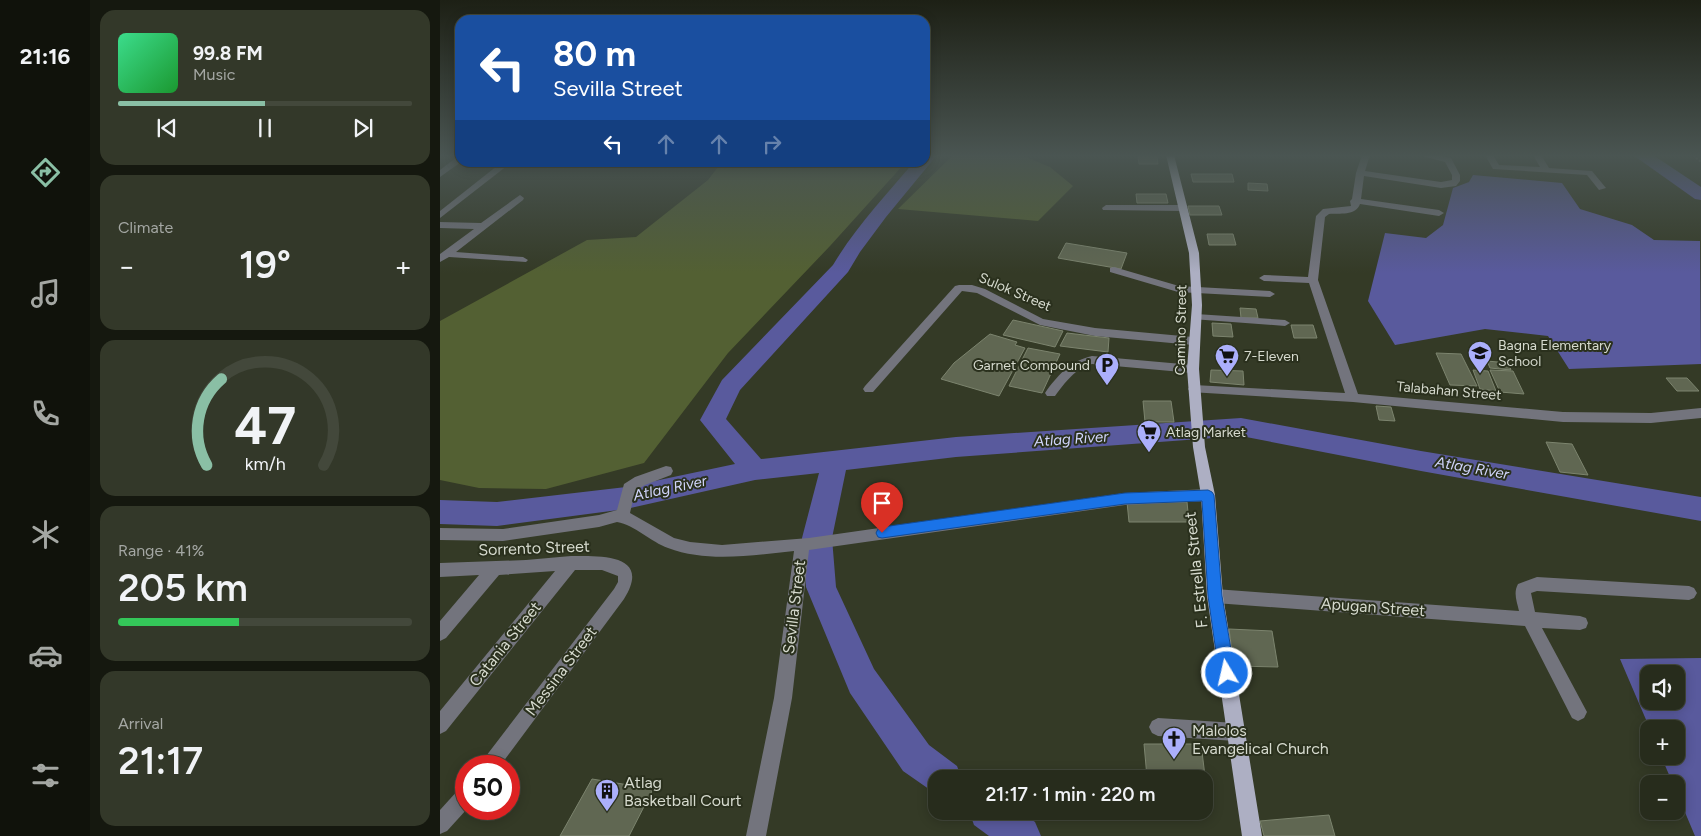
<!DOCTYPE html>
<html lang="en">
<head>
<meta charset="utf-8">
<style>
	:root { --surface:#272c1c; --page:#333829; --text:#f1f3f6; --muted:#a4a7a3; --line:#43483b; --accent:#8abfa5 }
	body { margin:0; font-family:Figtree,sans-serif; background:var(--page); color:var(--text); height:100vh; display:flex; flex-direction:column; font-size:19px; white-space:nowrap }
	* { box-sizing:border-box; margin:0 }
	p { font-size:16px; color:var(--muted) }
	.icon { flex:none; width:28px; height:28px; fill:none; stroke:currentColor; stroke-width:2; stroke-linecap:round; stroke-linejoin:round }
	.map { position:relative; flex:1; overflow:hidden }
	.details { display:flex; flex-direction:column; gap:10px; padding:10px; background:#15180f; width:350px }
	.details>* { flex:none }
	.banner { position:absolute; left:15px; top:15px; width:475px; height:152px; border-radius:15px; box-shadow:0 2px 12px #0003,0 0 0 1px var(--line); background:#1a4fa0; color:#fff; overflow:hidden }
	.controls { position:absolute; left:1200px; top:665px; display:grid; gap:10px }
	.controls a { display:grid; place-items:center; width:45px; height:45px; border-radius:10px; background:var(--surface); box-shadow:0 2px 12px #0003,0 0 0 1px var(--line); font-size:25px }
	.speed { position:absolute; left:15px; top:755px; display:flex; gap:10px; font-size:25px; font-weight:700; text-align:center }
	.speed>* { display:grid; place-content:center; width:65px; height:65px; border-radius:50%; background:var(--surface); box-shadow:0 2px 12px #0003,0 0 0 1px var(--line); line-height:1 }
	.speed .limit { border:8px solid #d22; background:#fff; color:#111 }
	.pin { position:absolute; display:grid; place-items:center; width:42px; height:42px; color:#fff; margin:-51px -21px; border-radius:50% 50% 50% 0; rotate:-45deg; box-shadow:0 0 5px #0007 }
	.pin .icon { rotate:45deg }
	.me { position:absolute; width:55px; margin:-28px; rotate:351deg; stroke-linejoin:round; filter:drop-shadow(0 0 4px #0008) }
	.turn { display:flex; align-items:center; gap:18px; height:105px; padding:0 15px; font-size:22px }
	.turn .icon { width:65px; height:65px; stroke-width:2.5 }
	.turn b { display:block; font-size:35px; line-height:42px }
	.lanes { display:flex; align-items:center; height:48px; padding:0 15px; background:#0003; justify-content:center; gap:25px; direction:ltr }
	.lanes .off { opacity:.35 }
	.big { font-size:38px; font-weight:600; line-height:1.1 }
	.details .card { flex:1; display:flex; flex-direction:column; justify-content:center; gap:8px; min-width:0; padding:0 18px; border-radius:15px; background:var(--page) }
	.details .dial { align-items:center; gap:0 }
	.dial svg { height:130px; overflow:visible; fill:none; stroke:var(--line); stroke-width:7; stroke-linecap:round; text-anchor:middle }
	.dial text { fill:var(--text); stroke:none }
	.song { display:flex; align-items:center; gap:15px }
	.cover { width:60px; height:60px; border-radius:8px; background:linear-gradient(135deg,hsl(150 70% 55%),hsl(130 70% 35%)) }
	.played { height:5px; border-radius:2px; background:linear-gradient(90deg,var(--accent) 50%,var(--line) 50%) }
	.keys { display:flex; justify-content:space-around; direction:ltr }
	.heat { display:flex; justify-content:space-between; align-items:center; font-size:28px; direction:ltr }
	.charge { height:8px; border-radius:4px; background:linear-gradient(90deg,#34c759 41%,var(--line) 0) }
	.trip { position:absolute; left:488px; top:770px; width:285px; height:50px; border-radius:15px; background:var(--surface); box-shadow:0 2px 12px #0003,0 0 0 1px var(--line); font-weight:600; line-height:50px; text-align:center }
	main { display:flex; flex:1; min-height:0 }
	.dock { display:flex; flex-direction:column; width:90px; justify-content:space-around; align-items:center; background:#10120b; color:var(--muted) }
	.dock .icon { width:35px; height:35px }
	.dock .on { color:var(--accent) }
	.dock b { font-size:22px; color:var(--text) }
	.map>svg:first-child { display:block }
</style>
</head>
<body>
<main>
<nav class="dock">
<b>21:16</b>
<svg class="icon on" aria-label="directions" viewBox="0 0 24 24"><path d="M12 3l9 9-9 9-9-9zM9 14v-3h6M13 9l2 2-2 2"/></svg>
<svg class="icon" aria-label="music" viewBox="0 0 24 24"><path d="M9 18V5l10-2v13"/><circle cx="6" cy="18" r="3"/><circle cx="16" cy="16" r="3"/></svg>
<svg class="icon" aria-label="phone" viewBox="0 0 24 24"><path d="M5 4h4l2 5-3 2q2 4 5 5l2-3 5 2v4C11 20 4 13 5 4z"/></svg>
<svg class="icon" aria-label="climate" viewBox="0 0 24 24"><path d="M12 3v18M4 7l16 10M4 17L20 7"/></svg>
<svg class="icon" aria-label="car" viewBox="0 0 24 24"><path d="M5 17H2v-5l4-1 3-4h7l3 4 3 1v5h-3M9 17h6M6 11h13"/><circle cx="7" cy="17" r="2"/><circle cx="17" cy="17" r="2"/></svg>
<svg class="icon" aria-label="filters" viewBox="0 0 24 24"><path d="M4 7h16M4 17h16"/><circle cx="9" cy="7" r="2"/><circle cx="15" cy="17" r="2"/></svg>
</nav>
<section class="details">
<div class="card">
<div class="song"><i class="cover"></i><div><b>99.8 FM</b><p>Music</p></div></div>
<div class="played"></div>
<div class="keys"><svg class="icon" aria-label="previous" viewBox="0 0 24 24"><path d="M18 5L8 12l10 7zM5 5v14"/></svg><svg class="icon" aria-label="pause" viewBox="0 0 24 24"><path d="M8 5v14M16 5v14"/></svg><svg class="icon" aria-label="next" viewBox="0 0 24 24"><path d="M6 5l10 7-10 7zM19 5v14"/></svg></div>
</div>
<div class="card"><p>Climate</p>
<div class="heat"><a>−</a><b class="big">19°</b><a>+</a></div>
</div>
<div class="card dial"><svg viewBox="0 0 100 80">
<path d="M14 69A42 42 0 1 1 86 69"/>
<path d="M14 69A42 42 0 0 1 23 16" stroke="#8abfa5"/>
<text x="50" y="56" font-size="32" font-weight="700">47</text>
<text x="50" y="72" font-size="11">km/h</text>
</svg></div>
<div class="card"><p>Range · 41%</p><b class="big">205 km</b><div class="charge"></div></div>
<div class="card"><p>Arrival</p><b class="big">21:17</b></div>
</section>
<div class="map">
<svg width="1261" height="836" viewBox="0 0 1261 836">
	<rect width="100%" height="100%" fill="#343a26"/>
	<g fill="#536033">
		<path d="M513,155H581L610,167L633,186L598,221L458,209Z"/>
		<path d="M281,163H465L390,246L288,353L204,463L106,489L39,488L0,480V321L147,240L196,237L268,180Z"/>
	</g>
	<g fill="#595a9d" fill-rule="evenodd">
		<path d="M1033,175L1122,183L1140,209L1192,225L1214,240L1260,241L1261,364L1129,369L1108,336L1045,329L955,345L928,301L945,233L986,238L1003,225L1013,188L1029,182Z"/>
		<path d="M1261,658V836H1255L1236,791V784H1233L1221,756H1236V729H1210L1180,659ZM1209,674H1236V701H1209Z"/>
	</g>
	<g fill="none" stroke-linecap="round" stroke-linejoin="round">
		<g fill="#595a9d" fill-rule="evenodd">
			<path d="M485,155H497L446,217L420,252L408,272L300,390L286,419L321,459L516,437L801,418L981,451L1261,497V521L981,471L801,436L516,457L406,470L392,538L396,587L434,669L489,745L517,766L522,779H496V794L463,771L410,693L366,587L362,538L379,473L315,480L186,509L57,526L0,524V500L57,502L186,487L295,464L260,420L282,380L393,265C415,228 446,195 474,162H485Z"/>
			<path d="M1193,155H1213L1261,187V200L1255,199Z"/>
			<path d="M529,811H580L595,822L601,836H549L534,825Z"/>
		</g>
	</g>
	<g fill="#606752" stroke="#7c846e">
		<path d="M698,157H717L718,164H699Z"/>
		<path d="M751,174H792L794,182H753Z"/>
		<path d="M808,183L827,184L828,191L808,190Z"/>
		<path d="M696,194H726L728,203H697Z"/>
		<path d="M748,206H779L782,215H750Z"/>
		<path d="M767,234H793L796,245H769Z"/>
		<path d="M626,243L687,253L681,269L618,258Z"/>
		<path d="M800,308L816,309L818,318H801Z"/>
		<path d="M573,320L623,331L615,347L563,335Z"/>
		<path d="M772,323L791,324L793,337L773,336Z"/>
		<path d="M851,325H873L877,338H854Z"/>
		<path d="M627,333L669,338L668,352L620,346Z"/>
		<path d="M550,334L577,342L575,345L585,348L559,396L501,379L514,363Z"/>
		<path d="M588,348L620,354L602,393L569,386Z"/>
		<path d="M996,353L1021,354L1037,386L1010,385Z"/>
		<path d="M1047,361L1068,363L1071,370L1050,368Z"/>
		<path d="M771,370L803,371L804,385L770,382Z"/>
		<path d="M1033,370L1048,371L1056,391L1040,389Z"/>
		<path d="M1050,370L1073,371L1084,394L1060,392Z"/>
		<path d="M1226,378H1247L1259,391H1237Z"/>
		<path d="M703,401H731L734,422H705Z"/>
		<path d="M936,406L951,407L955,421L939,420Z"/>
		<path d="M1106,442L1132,444L1148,475L1120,472Z"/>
		<path d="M687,502H747L749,522H689Z"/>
		<path d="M789,629L832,631L838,667L794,666Z"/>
		<path d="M704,744H761L765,776L707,777Z"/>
		<path d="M152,779L213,789L189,836H120Z"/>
		<path d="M889,815L895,836H824L820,821Z"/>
	</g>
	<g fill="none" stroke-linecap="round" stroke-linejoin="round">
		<path stroke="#828777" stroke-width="2" stroke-dasharray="2 2" stroke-linecap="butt" d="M1253,155L1261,162"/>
		<g fill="#73747d" fill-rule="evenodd">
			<path d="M922,155H930L925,171L1001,182L1012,180V175L1005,162L978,155H997L1011,158L1020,175V181L1016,186L1001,188L924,176L921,199L999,210L1004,213L999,216L920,204C916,216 899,213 889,214L885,217L878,280L918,394L1123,412L1211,413L1261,408V418L1211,423L1123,422L913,402L750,392L748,389L750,386L754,385L905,393L869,283L824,281L819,278L824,275L868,277L876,216L883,209L911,206L910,201L912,199L916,173Z"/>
			<path d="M1045,155H1053L1059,165L1100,167L1093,155H1101L1109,168L1152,171L1166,188L1159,190L1147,175L1053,169Z"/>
			<path d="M17,157H20L21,162L0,177V170Z"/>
			<path d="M62,162H72L0,218V211Z"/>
			<path d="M80,195L84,198L83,200L16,252L83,257L88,260L86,262L9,257L0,262V254L34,229L0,228V222L41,223Z"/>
			<path d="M666,205H743L747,208L743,211L663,210L662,208Z"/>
			<path d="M674,267L739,286L830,291L835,294L830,297L738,292L670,272V268Z"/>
			<path d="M519,285H532L545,289L603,319L655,328L753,337L759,341L753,345L655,336L600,325L537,293L522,291L433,392H425L423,389L425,386L515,286Z"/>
			<path d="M756,314L845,320L850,323L845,326L752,319L751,317Z"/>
			<path d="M652,356L753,365L759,369L753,373L652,364C635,368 625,383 615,396H607L605,393L607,390C620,373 631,361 652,356Z"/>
			<path d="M226,466L231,467L233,471L231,475L205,485L195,491L190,513L234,538L250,542L282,545L369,538L685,493L768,489L773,491L775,495L773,499L768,501L685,505L369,550L352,698L326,836H306L334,698L354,551C313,555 268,563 228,548C211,542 195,525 177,522L159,527L63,541L0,540V528L63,529L159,515L177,510L184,484L195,477Z"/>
			<path d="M131,556C162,556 212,554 184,599L60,766H40L43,760L174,589L178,582V576L162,570H135L6,731L0,734V711L115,571L59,575L6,638L0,641V621L39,575L0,577V563L86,560Z"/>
			<path d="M1097,577L1249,586L1254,588L1257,593L1254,598L1249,600L1097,591L1091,593L1095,612L1140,616L1146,618L1148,623L1146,628L1140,630L1102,628L1147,712L1144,718L1138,721L1132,718L1085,626L775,603L770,601L767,596L770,591L775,589L1079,611C1077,602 1073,593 1078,584Z"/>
			<path d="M718,718L796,723L802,726L805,732L802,738L796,741L718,736L712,733L709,727L712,721Z"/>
			<path d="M26,787L27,809L7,831L0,834V810L19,789Z"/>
		</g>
		<path fill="#adafc3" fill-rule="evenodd" d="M726,155H734L759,253L762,305L759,369L765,447L775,495L783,596L822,836H802L767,596L761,495L753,447L747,369L752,305L749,253Z"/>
	</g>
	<linearGradient id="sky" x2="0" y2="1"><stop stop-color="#1d2015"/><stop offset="0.57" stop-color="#4a5552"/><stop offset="1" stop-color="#4a5552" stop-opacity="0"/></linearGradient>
	<rect width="1261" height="273" fill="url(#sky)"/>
	<path fill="#1a73e8" stroke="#114b97" d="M768,490L772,492L774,495L782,596L795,673L792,679L787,681L781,679L779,673L768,596L762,501L685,504L442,538L438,537L436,533L438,529L442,527L685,493Z"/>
	<defs>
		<symbol id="school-pin" viewBox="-11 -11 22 30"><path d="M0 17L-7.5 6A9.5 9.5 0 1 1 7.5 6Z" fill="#abaffb" stroke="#2a301d"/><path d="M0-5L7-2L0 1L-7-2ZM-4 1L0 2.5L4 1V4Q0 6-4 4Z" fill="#111"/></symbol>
		<symbol id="supermarket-pin" viewBox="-11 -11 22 30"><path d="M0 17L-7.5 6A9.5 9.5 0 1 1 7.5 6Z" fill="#abaffb" stroke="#2a301d"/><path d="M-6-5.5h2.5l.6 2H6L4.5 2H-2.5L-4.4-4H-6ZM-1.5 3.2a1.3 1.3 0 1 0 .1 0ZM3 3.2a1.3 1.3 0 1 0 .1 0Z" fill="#111"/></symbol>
		<symbol id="parking-pin" viewBox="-11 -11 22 30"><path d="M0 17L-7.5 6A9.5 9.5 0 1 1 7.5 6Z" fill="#abaffb" stroke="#2a301d"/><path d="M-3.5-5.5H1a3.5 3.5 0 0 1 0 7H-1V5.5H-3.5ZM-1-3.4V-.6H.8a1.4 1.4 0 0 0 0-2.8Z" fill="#111"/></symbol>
		<symbol id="church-pin" viewBox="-11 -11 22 30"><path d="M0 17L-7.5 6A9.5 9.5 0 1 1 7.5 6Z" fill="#abaffb" stroke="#2a301d"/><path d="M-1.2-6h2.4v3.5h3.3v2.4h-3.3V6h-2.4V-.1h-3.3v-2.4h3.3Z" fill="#111"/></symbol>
		<symbol id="building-pin" viewBox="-11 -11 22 30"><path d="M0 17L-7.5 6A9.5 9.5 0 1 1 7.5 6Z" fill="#abaffb" stroke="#2a301d"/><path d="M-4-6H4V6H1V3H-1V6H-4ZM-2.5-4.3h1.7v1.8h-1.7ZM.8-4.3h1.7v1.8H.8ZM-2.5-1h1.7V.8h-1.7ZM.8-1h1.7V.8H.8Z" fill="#111"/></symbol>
	</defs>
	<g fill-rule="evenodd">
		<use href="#school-pin" x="1026" y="339" width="28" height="38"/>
		<use href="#supermarket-pin" x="773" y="342" width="28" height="38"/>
		<use href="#parking-pin" x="653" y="351" width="28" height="38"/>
		<use href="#supermarket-pin" x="695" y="418" width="28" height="38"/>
		<use href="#church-pin" x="720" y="725" width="28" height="38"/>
		<use href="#building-pin" x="153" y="777" width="28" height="38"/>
	</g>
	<g text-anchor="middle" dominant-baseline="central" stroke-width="4" stroke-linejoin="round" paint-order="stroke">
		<g font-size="14" fill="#d6dace" stroke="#2a301d">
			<text transform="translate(575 292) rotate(23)">Sulok Street</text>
			<text transform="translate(741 330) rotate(-89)">Camino Street</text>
			<text transform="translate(1009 391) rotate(5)">Talabahan Street</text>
		</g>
		<g font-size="14" fill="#d6dace" stroke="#2a301d" text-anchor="start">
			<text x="1058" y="345">Bagna Elementary<tspan x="1058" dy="16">School</tspan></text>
			<text x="804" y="356">7-Eleven</text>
			<text x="650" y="365" text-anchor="end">Garnet Compound</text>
			<text x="726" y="432">Atlag Market</text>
		</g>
		<g font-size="15" font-style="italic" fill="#d2d6fd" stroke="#2a301d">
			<text transform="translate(631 439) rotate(-4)">Atlag River</text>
			<text transform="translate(1032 468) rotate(10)">Atlag River</text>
			<text transform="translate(230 488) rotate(-12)">Atlag River</text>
		</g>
		<g font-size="16" fill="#d6dace" stroke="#2a301d">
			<text transform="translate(94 548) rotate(-2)">Sorrento Street</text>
			<text transform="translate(756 570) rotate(-96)">F. Estrella Street</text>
			<text transform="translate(354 607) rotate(-83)">Sevilla Street</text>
			<text transform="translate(933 607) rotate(4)">Apugan Street</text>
			<text transform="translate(65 644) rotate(-51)">Catania Street</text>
			<text transform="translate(121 671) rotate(-53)">Messina Street</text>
		</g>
		<g font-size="16" fill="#d6dace" stroke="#2a301d" text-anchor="start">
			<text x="752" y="730">Malolos<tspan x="752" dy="18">Evangelical Church</tspan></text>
			<text x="184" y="782">Atlag<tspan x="184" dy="18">Basketball Court</tspan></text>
		</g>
	</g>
</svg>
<div class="controls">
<a><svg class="icon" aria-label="sound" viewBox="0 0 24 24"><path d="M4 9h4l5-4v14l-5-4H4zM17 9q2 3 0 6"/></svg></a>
<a>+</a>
<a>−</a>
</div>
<div class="speed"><div class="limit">50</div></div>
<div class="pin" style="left:442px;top:533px;background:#d93025"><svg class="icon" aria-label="arrive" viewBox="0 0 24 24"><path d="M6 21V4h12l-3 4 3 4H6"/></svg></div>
<svg class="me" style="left:787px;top:673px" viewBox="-20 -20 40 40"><circle r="17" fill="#1a73e8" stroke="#fff" stroke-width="3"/><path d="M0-11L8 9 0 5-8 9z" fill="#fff"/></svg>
<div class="trip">21:17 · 1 min · 220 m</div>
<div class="banner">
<div class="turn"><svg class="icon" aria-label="left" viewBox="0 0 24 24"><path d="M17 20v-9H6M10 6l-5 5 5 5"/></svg><div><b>80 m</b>Sevilla Street</div></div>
<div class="lanes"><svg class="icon" aria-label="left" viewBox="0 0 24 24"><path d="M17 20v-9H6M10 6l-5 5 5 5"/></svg><svg class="icon off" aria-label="ahead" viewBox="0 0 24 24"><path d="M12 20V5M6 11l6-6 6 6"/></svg><svg class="icon off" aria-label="ahead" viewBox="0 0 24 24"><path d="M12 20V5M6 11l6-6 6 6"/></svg><svg class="icon off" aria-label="right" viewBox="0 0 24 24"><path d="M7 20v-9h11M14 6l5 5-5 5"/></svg></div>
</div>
</div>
</main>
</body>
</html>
